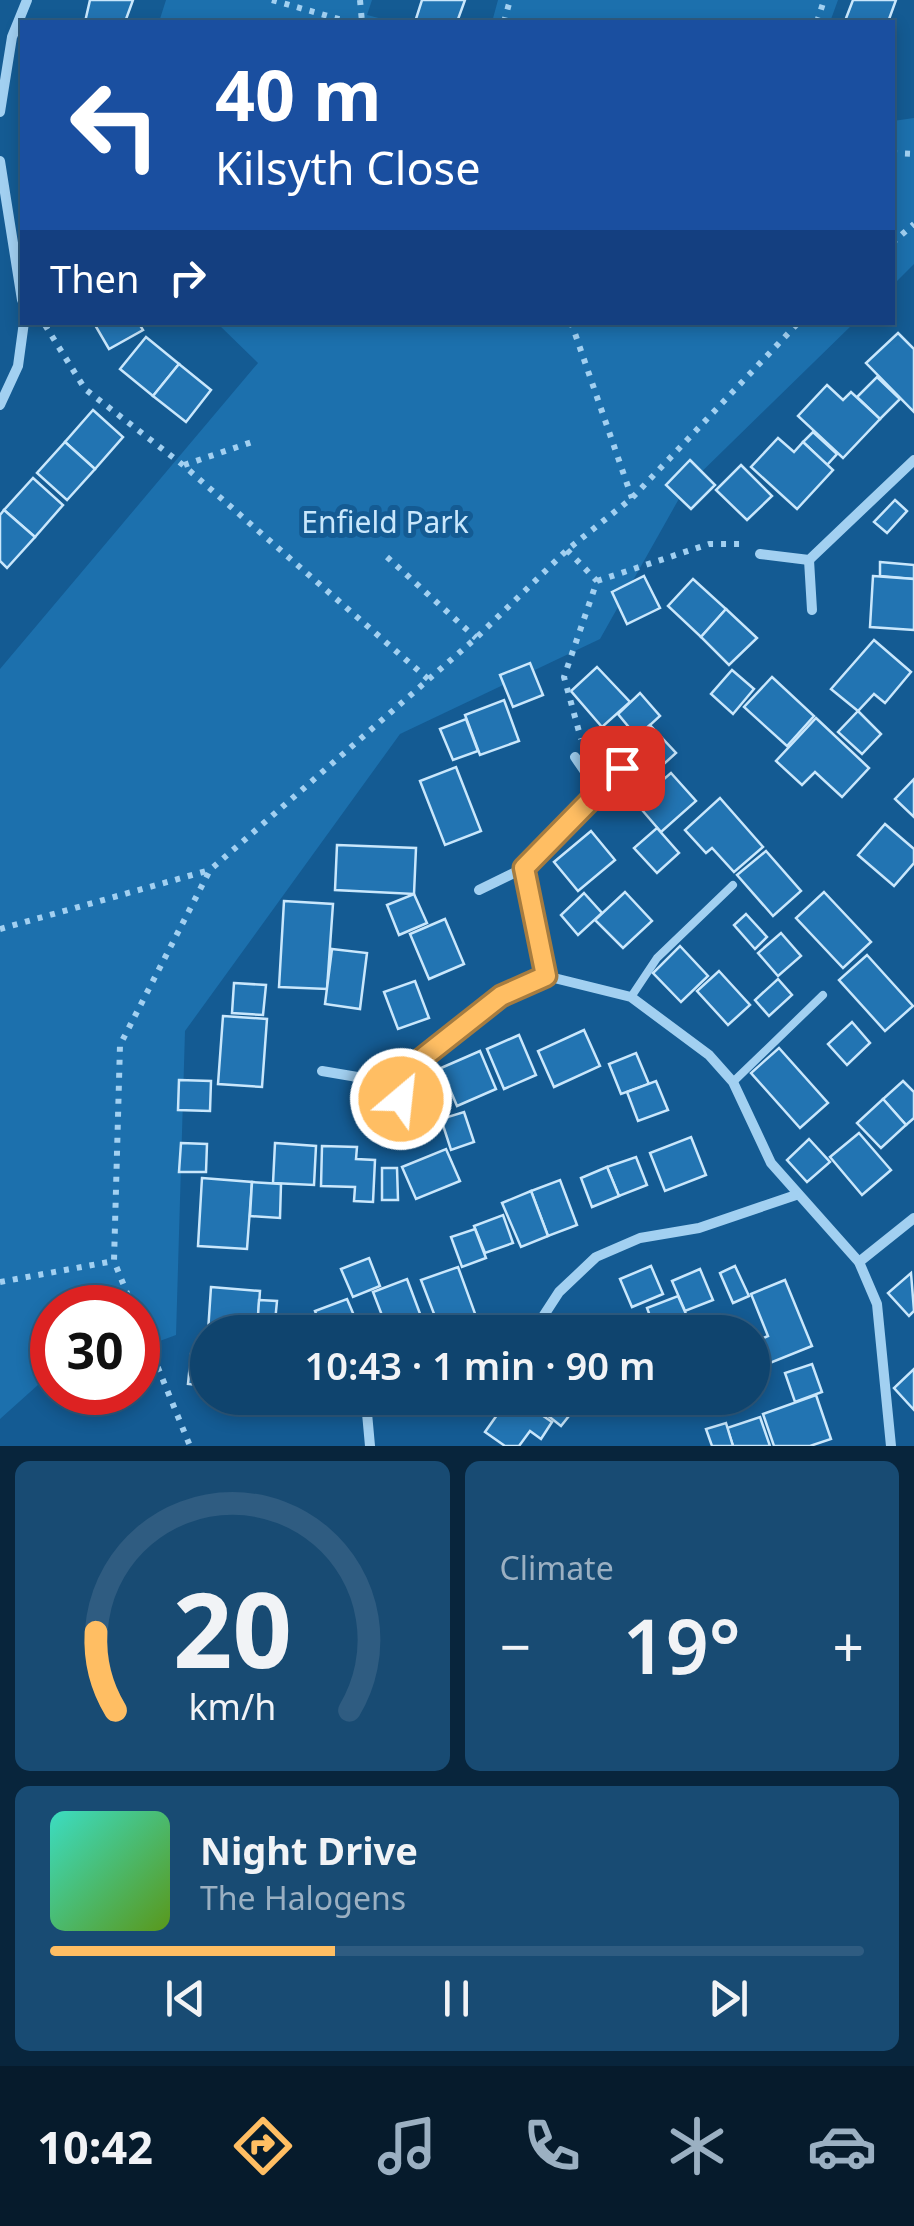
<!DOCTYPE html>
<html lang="en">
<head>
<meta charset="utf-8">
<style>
	:root { --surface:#0f446e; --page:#184b73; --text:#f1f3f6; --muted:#9bb0c2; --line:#2f5c81; --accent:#ffbe63 }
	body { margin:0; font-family:"Noto Sans",sans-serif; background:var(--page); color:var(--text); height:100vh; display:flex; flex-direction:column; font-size:38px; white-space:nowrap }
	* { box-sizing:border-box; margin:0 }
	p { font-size:32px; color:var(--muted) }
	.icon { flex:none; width:55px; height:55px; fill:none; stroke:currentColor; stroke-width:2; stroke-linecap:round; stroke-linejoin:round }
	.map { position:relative; height:1446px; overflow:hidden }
	.details { display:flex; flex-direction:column; gap:15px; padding:15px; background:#08253c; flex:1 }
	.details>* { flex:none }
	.banner { position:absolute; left:20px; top:20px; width:875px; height:305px; border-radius:0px; box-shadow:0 5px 15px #0003,0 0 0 2px var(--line); background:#1a4fa0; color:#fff; overflow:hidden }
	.speed { position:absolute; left:30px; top:1285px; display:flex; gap:20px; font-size:50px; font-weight:700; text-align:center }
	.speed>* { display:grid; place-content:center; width:130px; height:130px; border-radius:50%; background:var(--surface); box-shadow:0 5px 15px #0003,0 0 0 2px var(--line); line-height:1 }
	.speed .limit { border:15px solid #d22; background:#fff; color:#111 }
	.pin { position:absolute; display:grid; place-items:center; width:85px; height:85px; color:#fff; margin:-42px; border-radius:20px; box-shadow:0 5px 15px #0006 }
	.me { position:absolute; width:110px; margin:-55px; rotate:28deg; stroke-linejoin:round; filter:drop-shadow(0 0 8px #0008) }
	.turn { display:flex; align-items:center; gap:35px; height:210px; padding:0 30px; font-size:45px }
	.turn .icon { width:130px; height:130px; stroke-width:2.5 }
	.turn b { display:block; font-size:70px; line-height:85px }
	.then { display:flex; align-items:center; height:95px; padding:0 30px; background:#0003; gap:20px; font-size:38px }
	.big { font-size:75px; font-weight:600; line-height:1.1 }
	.details .tile { flex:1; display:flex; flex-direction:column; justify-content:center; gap:15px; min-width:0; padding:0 35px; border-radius:15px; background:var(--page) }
	.details .dial { align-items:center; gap:0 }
	.dial svg { height:260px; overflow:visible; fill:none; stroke:var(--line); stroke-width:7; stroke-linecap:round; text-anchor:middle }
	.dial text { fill:var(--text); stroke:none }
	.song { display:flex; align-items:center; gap:30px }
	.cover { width:120px; height:120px; border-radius:15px; background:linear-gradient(135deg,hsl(170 70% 55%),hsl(90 70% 35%)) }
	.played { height:10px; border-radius:5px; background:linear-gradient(90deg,var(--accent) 35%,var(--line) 35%) }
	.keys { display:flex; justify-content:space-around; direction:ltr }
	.heat { display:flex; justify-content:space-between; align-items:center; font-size:55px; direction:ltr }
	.details .tiles { flex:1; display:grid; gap:15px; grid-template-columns:1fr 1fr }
	.tile:last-child { grid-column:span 2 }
	.trip { position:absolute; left:190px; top:1315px; width:580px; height:100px; border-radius:50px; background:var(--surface); box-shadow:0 5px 15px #0003,0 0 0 2px var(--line); font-weight:600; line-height:100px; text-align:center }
	.tabs { display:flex; height:160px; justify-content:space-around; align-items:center; background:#061b2c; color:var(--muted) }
	.tabs .icon { width:70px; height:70px }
	.tabs .on { color:var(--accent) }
	.tabs b { font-size:45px; color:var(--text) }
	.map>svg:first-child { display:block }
</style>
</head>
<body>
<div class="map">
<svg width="914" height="1446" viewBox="0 0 914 1446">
	<rect width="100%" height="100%" fill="#145b93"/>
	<g fill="#1c70ad">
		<path d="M166,0H372L367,15L394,22H159Z"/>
		<path d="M498,0H838L830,22H492Z"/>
		<path d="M914,118V264L893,285V121Z"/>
		<path d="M217,323H854L685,488L600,639L400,734L185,1031L176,1335L138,1349V1308H52V1379L39,1384L0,1419V669L258,363Z"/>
	</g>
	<g fill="#2274b2" stroke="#c9e7fc" stroke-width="2.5">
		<path d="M90,0H133L125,22H85Z"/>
		<path d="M422,0H465L457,22H415Z"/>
		<path d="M853,0H896L888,22H849L845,21Z"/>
		<path d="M100,322H138L143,330L109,349L95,325Z"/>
		<path d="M898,333L914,349V412L866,363Z"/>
		<path d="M146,337L179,364L153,396L120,369Z"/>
		<path d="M179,364L211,390L186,422L153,396Z"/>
		<path d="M877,377L900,399L880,419L857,397Z"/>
		<path d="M827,385L843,400L851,392L880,419L843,458L798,416Z"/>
		<path d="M93,410L123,437L95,469L65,442Z"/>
		<path d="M813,432L837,454L827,465L803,442Z"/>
		<path d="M778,438L794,452L803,442L833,470L797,509L751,467Z"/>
		<path d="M65,442L95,469L67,500L37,473Z"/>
		<path d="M690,460L715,485L691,509L666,485Z"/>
		<path d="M741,465L772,496L747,520L716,490Z"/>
		<path d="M33,478L63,505L35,537L4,510Z"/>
		<path d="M895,500L907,511L887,533L874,522Z"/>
		<path d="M4,510L35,537L7,568L0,561V515Z"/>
		<path d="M880,562L914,565V579L880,576Z"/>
		<path d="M644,576L660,608L627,624L612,592Z"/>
		<path d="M873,576L914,579V630L870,627Z"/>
		<path d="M693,579L726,609L701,637L668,606Z"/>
		<path d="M726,609L757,638L729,665L701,637Z"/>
		<path d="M874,640L911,672L885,703L874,694L858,711L831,689Z"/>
		<path d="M530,663L543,695L513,707L500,675Z"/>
		<path d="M597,667L630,702L602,727L571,691Z"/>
		<path d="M732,670L754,689L733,714L711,694Z"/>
		<path d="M772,677L814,716L787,746L744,707Z"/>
		<path d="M640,693L660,716L637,737L618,714Z"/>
		<path d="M504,700L519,741L480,755L465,715Z"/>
		<path d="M858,711L881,734L862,754L838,732Z"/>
		<path d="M816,718L869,768L842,797L815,772L802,785L776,761Z"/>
		<path d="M466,719L478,751L453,760L440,729Z"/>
		<path d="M650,725L676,753L645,781L619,752Z"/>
		<path d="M456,767L481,831L445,845L420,781Z"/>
		<path d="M671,773L696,801L661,832L636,803Z"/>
		<path d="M914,779V817L895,799Z"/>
		<path d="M720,798L763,847L734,872L712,848L706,853L685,830Z"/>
		<path d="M885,824L914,849V863L894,886L858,855Z"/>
		<path d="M657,828L679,853L657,873L634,848Z"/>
		<path d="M591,831L615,860L578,891L554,862Z"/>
		<path d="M337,845L416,848L414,894L335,890Z"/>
		<path d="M766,851L801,891L773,916L737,875Z"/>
		<path d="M625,892L652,921L623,948L595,920Z"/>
		<path d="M824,892L871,942L843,968L796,918Z"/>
		<path d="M584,893L602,913L578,935L561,915Z"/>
		<path d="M414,894L427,923L399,935L387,905Z"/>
		<path d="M284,901L333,904L327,989L279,987Z"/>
		<path d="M746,914L767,937L755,949L734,925Z"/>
		<path d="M445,919L464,964L429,979L410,934Z"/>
		<path d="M781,933L801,956L778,976L758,953Z"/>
		<path d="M680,946L708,976L681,1002L653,973Z"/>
		<path d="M332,949L367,953L360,1009L325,1004Z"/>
		<path d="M867,955L913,1006L885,1031L839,980Z"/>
		<path d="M719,971L750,1005L728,1025L697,991Z"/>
		<path d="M778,979L792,995L769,1016L755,1000Z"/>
		<path d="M415,981L429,1018L398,1029L384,992Z"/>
		<path d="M234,983L266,985L263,1015L232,1013Z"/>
		<path d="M223,1016L267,1019L262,1087L218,1084Z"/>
		<path d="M852,1022L870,1043L847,1065L828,1044Z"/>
		<path d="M584,1030L600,1066L554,1087L538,1051Z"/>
		<path d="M519,1035L536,1075L504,1089L487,1049Z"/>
		<path d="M779,1048L828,1103L800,1128L751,1073Z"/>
		<path d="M480,1051L496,1089L457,1106L441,1068Z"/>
		<path d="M636,1053L649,1084L621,1094L609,1064Z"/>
		<path d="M179,1080L211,1081L210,1111L178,1110Z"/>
		<path d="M656,1081L668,1110L638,1121L627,1092Z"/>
		<path d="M903,1081L914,1092V1118L906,1125L883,1099Z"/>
		<path d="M883,1099L906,1125L881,1148L857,1123Z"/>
		<path d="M464,1112L474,1142L451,1150L441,1119Z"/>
		<path d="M859,1133L891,1170L862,1195L830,1157Z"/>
		<path d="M691,1137L706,1175L665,1191L650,1153Z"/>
		<path d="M809,1139L830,1162L807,1182L787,1160Z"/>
		<path d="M181,1143L207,1144L206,1172H179Z"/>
		<path d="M275,1143L316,1146L314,1185L273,1183Z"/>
		<path d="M322,1146L357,1147L356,1159L375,1160L373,1202L354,1201L355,1187L321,1186Z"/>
		<path d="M446,1149L460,1181L416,1199L402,1167Z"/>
		<path d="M636,1157L647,1185L619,1196L607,1167Z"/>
		<path d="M607,1167L619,1196L592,1207L581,1178Z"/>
		<path d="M382,1168H397L398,1200H382Z"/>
		<path d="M202,1178L252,1182L247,1249L198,1246Z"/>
		<path d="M560,1180L577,1225L548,1236L531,1191Z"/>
		<path d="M252,1182L281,1184L280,1218L250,1216Z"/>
		<path d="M531,1191L548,1236L521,1247L502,1203Z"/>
		<path d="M503,1215L513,1243L485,1253L474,1226Z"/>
		<path d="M475,1229L486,1258L462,1267L451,1237Z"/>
		<path d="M369,1258L380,1286L353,1297L341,1269Z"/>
		<path d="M651,1266L663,1294L632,1307L620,1279Z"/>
		<path d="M735,1266L749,1296L733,1303L720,1273Z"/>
		<path d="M458,1267L481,1330L441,1332L421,1280Z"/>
		<path d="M700,1269L713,1300L685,1311L672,1281Z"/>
		<path d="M911,1273L914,1311L909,1316L888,1293Z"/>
		<path d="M407,1279L422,1319L388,1331L373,1292Z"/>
		<path d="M785,1280L812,1346L755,1369L752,1343L768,1336L751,1294Z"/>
		<path d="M211,1287L260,1291L257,1332H208Z"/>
		<path d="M678,1296L694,1332H656L647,1308Z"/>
		<path d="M347,1299L361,1332H323L315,1311Z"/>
		<path d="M259,1300L277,1301L274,1332L257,1331Z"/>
		<path d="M191,1354L208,1355V1386L188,1384Z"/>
		<path d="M812,1364L822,1392L795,1402L785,1373Z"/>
		<path d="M914,1369V1410L894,1388Z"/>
		<path d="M816,1395L831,1439L810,1446H774L763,1414Z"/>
		<path d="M509,1398H517L552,1422L541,1439L530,1431L519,1446H505L485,1432Z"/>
		<path d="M544,1398H574L580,1402L561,1426L537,1407Z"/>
		<path d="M760,1417L770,1446H733L727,1428Z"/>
		<path d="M726,1423L733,1446H712L706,1429Z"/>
	</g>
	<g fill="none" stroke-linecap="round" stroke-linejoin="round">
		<g stroke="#a2d0f1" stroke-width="6" stroke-dasharray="5 8" stroke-linecap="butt">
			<path d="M272,0L349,22"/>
			<path d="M360,0L362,22"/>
			<path d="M504,22L510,0"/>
			<path d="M817,22L824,0"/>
			<path d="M892,153L914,154"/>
			<path d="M892,243L914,224"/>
			<path d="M571,322L632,498"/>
			<path d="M45,325L85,389L183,465L428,679"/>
			<path d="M184,465L255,441"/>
			<path d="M567,550L597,581L564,677L581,739"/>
			<path d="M387,557L476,638"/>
			<path d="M597,581L709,544H742"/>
			<path d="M0,929L210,870"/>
			<path d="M0,1282L114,1261"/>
			<path d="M133,1308L114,1261L120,1045L210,870L476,638L567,550L632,498L799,322"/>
			<path d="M138,1319L190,1446"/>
		</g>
		<g stroke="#a2d0f1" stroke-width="8">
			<path d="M631,997L657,958L733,885"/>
			<path d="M733,1082L823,995"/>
		</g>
		<g stroke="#a2d0f1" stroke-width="10">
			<path d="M0,112L12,37L27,0"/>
			<path d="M0,161L22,300"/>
			<path d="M0,405L18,366L24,322"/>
			<path d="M760,554L809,560L914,460"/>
			<path d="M809,560L812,610"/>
			<path d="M575,757L597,789"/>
			<path d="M479,890L524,868L622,768"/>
			<path d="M546,976L631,997L709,1055L733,1082L771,1163L859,1262L877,1304L891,1446"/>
			<path d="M322,1071L375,1080L401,1075L501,996L546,976L524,868"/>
			<path d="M401,1075V1124"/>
			<path d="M859,1262L914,1218"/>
			<path d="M533,1332L559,1292L596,1257L640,1238L699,1228L796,1195"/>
			<path d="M307,1399L366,1402L370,1446"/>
			<path d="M366,1402L418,1398"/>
		</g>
	</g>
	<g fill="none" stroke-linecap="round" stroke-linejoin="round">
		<defs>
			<path id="route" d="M401,1099V1075L501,996L546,976L524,868L622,768"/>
		</defs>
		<use href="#route" stroke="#a67c40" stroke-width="25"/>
		<use href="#route" stroke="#ffbe63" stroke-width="18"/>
	</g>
	<g text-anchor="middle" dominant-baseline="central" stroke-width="10" stroke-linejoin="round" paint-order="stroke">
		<g font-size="30" fill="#c9e7fc" stroke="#145b93">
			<text x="385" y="521">Enfield Park</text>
		</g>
	</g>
</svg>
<div class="speed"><div class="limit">30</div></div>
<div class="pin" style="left:622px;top:768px;background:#d93025"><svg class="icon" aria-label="arrive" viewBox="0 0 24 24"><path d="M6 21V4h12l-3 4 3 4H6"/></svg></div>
<svg class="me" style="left:401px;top:1099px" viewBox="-20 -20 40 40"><circle r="17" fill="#ffbe63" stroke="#fff" stroke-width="3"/><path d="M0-11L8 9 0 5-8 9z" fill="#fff"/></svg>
<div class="trip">10:43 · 1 min · 90 m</div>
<div class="banner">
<div class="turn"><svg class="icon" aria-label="left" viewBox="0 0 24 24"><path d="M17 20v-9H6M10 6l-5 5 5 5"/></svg><div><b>40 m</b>Kilsyth Close</div></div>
<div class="then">Then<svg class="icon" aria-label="right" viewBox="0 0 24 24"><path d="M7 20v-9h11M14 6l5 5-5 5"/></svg></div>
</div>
</div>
<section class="details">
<div class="tiles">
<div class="tile dial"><svg viewBox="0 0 100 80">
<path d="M14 69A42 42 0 1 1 86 69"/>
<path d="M14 69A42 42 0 0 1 8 45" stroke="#ffbe63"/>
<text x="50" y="56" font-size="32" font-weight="700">20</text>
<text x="50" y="72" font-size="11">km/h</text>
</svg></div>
<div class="tile"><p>Climate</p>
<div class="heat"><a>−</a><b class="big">19°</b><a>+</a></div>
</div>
<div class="tile">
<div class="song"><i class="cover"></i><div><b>Night Drive</b><p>The Halogens</p></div></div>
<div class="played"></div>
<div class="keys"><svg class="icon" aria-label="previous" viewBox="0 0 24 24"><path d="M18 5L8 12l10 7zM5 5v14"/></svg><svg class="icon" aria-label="pause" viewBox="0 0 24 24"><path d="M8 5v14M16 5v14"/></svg><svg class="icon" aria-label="next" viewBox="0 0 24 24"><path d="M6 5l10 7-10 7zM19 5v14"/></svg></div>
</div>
</div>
</section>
<nav class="tabs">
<b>10:42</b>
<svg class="icon on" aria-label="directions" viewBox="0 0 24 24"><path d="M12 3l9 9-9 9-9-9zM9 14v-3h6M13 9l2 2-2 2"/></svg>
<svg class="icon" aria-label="music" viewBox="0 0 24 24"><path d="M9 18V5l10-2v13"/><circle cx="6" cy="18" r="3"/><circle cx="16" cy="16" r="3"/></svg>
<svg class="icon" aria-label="phone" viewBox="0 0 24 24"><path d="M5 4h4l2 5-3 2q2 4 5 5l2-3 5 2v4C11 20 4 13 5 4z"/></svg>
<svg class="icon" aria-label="climate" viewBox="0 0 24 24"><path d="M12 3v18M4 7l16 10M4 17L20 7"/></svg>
<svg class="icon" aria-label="car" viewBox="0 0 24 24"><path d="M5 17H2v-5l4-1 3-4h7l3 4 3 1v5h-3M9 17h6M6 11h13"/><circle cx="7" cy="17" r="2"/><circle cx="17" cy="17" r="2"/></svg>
</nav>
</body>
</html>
